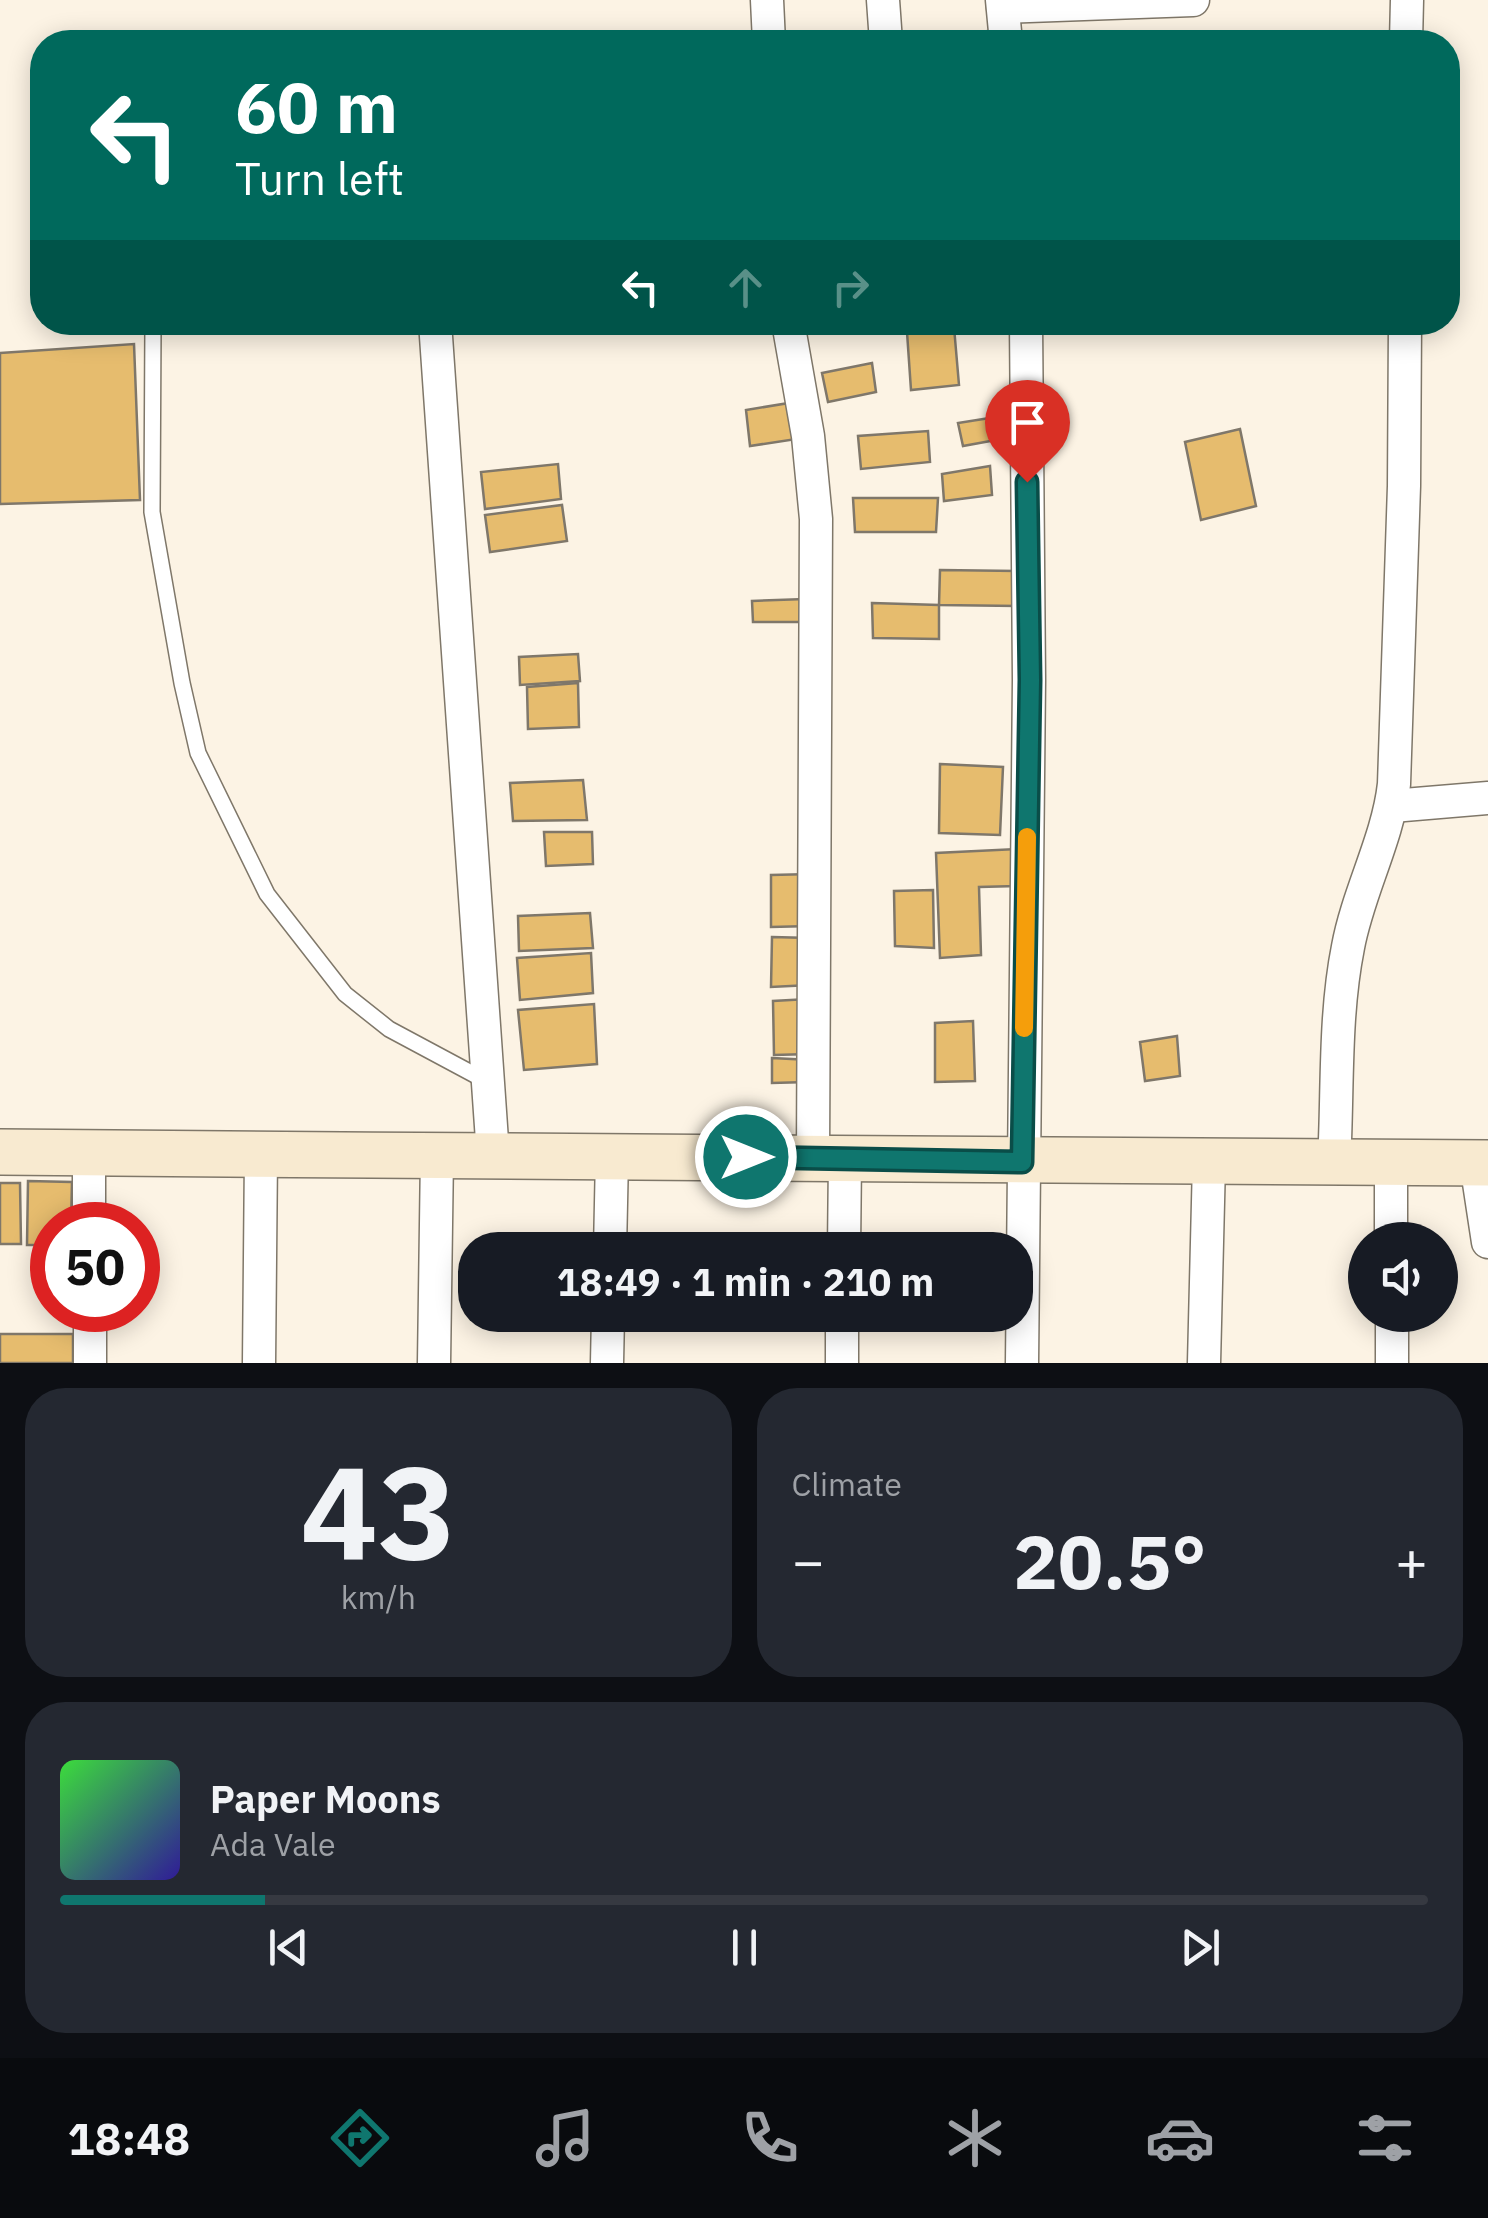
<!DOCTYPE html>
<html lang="en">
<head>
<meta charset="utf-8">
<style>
	:root { --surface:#171b24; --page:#242831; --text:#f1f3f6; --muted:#9ea1a6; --line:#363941; --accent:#0f766e }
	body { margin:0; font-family:"IBM Plex Sans",sans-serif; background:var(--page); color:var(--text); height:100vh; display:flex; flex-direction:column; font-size:38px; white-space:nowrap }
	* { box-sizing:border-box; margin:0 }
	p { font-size:32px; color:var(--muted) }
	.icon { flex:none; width:55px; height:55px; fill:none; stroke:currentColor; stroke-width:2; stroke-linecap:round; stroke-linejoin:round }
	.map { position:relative; height:1363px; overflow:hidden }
	.drawer { display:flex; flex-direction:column; gap:25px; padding:25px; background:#0d0f14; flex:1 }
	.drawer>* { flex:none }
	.top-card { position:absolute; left:30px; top:30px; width:1430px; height:305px; border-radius:40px; box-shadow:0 5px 25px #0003; background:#00695c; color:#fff; overflow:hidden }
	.buttons { position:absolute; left:1348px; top:1222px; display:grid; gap:20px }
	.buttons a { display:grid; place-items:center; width:110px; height:110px; border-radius:50%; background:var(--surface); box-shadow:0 5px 25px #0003; font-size:50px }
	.speed { position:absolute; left:30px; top:1202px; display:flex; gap:20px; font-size:50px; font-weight:700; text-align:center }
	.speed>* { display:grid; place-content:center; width:130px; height:130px; border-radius:50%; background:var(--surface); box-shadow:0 5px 25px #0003; line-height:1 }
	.speed .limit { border:15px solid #d22; background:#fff; color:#111 }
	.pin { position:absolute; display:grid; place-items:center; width:85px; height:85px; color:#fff; margin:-102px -42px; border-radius:50% 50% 50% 0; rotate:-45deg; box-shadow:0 0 10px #0007 }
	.pin .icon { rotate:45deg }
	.me { position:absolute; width:110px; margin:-55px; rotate:90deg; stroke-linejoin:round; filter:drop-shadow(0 0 8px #0008) }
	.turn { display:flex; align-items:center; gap:35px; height:210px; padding:0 40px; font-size:45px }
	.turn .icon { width:130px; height:130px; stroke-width:2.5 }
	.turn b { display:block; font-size:70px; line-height:85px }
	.lanes { display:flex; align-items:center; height:95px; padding:0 40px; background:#0003; justify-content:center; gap:50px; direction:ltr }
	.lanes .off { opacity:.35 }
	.big { font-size:75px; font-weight:700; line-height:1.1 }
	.drawer .card { flex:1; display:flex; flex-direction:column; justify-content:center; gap:15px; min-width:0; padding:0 35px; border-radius:40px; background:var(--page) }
	.drawer .dial { align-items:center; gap:0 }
	.dial b { font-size:130px; line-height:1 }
	.song { display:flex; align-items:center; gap:30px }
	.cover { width:120px; height:120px; border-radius:15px; background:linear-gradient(135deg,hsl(120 70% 55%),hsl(250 70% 35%)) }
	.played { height:10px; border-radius:5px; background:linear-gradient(90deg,var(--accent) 15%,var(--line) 15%) }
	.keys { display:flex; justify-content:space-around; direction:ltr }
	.heat { display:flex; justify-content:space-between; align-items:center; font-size:55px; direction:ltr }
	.drawer .tiles { flex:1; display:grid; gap:25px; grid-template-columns:1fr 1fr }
	.card:last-child { grid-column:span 2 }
	.trip { position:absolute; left:458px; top:1232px; width:575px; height:100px; border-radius:40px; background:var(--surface); box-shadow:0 5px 25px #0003; font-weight:700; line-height:100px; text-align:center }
	.tabs { display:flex; height:160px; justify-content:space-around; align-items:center; background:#090b0e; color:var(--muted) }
	.tabs .icon { width:70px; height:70px }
	.tabs .active { color:var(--accent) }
	.tabs b { font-size:45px; color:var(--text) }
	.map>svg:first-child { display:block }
</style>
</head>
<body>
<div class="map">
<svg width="1488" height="1363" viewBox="0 0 1488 1363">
	<rect width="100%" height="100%" fill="#fcf3e4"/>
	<g fill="#e6bc6e" stroke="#7f776a" stroke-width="2.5">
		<path d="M997,30L998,42H956L955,35Z"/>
		<path d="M954,327L959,385L911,390L907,332Z"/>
		<path d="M134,344L140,500L0,504V353Z"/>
		<path d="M872,363L876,392L828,402L822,373Z"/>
		<path d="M801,401L803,438L750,446L746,410Z"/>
		<path d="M1015,414L1018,436L963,446L958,423Z"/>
		<path d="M1240,429L1256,506L1201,520L1185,442Z"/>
		<path d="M928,431L930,462L861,469L858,436Z"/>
		<path d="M558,464L561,499L485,509L481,472Z"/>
		<path d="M990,466L992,495L944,501L942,474Z"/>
		<path d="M853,498H938L936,532H855Z"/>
		<path d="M562,505L567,541L490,552L485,515Z"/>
		<path d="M940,570L1027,571L1026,606L939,605Z"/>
		<path d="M805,599V622H753L752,601Z"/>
		<path d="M872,603L939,605V639L873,638Z"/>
		<path d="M578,654L580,681L520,685L519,657Z"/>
		<path d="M578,683L579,727L528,729L527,687Z"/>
		<path d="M940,764L1003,767L1000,835L939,833Z"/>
		<path d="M583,780L587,820L513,821L510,783Z"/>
		<path d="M544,832H592L593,864L546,866Z"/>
		<path d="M1017,849V886L979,887L981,955L940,958L936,853Z"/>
		<path d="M812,874L811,926L771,927V875Z"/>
		<path d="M933,890L934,948L895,946L894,891Z"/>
		<path d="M590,913L593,948L519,951L518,916Z"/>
		<path d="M772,937L810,938V985L771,987Z"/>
		<path d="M591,953L593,993L520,1000L517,958Z"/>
		<path d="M808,999L810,1054L774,1055L773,1001Z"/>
		<path d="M594,1004L597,1064L524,1070L518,1010Z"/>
		<path d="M973,1021L975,1081L935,1082V1023Z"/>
		<path d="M1177,1036L1180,1076L1145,1081L1140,1042Z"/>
		<path d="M772,1058L810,1060L808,1082L772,1083Z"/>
		<path d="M28,1181L72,1182L71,1225H52V1245H27Z"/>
		<path d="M0,1183H20L21,1244H0Z"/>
		<rect x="0" y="1334" width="73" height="29"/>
	</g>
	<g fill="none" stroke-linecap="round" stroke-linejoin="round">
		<defs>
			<path id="lane" d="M153,324L152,512L182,683L198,753L267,894L345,994L389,1029L488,1082"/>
			<g id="street">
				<path d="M767,0L769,42"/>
				<path d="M883,0L886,42"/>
				<path d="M1002,0L1006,42"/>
				<path d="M1003,7L1193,0"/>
				<path d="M1406,42L1407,0"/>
				<path d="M435,322L493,1155"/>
				<path d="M788,322L808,436L816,519L813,1157"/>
				<path d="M1392,806L1488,798"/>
				<path d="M89,1153V1225"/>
				<path d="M1334,1163C1338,1092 1334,1017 1348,947C1358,892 1388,839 1394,784L1404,486L1405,322"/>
				<path d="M1391,1163V1240"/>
				<path d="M1476,1163L1488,1242"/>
				<path d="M610,1250L612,1156"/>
				<path d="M844,1250L845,1158"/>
				<path d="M90,1310V1363"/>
				<path d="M1392,1315V1363"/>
				<path d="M259,1363L261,1154"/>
				<path d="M434,1363L437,1155"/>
				<path d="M607,1363L608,1315"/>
				<path d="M842,1363V1315"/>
				<path d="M1022,1363L1029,680L1026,322"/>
				<path d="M1204,1363L1209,1162"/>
			</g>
			<path id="secondary" d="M0,1152C496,1156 992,1161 1488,1163"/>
		</defs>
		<use href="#lane" stroke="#7f7769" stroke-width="18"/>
		<use href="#street" stroke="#7f7769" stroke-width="35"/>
		<use href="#secondary" stroke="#7f7769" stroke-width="48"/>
		<use href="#lane" stroke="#fff" stroke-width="15"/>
		<use href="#street" stroke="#fff" stroke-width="32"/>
		<use href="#secondary" stroke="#f8ead0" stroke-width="45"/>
	</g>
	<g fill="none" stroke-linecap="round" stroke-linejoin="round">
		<defs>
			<path id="route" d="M746,1157L1022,1162L1030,680L1027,482"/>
		</defs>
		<use href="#route" stroke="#0a4d48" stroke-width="25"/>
		<use href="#route" stroke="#0f766e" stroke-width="18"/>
		<path stroke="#f59e0b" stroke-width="18" d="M1024,1028L1027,837"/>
	</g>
</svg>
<div class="buttons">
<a><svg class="icon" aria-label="sound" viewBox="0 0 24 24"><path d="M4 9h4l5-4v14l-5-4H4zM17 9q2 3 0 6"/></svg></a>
</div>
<div class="speed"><div class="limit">50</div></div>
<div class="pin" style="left:1027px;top:482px;background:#d93025"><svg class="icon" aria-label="arrive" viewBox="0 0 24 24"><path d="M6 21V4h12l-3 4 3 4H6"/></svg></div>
<svg class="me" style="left:746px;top:1157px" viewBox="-20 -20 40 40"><circle r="17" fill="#0f766e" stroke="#fff" stroke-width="3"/><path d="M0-11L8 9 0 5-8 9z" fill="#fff"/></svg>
<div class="trip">18:49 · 1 min · 210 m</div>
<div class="top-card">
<div class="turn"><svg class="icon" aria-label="left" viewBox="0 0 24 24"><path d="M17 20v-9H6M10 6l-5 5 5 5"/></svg><div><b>60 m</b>Turn left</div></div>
<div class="lanes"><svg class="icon" aria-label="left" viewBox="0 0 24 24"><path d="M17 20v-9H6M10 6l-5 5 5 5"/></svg><svg class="icon off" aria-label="ahead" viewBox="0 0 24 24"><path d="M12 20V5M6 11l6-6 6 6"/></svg><svg class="icon off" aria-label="right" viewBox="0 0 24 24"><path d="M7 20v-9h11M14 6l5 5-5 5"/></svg></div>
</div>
</div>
<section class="drawer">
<div class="tiles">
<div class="card dial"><b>43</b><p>km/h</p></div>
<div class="card"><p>Climate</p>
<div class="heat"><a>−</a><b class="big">20.5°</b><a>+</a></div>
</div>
<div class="card">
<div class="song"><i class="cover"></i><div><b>Paper Moons</b><p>Ada Vale</p></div></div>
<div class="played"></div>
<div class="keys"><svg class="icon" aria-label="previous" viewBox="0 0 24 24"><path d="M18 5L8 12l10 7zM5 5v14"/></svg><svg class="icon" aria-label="pause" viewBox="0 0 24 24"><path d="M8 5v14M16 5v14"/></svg><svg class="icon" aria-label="next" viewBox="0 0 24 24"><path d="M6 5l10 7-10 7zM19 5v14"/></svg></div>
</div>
</div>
</section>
<nav class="tabs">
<b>18:48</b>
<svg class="icon active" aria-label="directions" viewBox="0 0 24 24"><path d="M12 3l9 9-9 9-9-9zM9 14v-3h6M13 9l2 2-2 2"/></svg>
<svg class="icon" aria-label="music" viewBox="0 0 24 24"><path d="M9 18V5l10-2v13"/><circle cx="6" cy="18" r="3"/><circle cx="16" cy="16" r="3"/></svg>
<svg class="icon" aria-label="phone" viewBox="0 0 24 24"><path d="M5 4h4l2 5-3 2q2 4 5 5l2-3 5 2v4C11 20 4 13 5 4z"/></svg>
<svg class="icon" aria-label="climate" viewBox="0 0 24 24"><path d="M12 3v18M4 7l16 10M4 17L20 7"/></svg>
<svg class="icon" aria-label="car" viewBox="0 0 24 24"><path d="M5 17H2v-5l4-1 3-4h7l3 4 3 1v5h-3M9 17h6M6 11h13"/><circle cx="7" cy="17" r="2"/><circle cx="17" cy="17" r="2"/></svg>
<svg class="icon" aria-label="filters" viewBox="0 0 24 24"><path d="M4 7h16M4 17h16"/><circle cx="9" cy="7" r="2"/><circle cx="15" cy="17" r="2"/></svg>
</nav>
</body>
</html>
